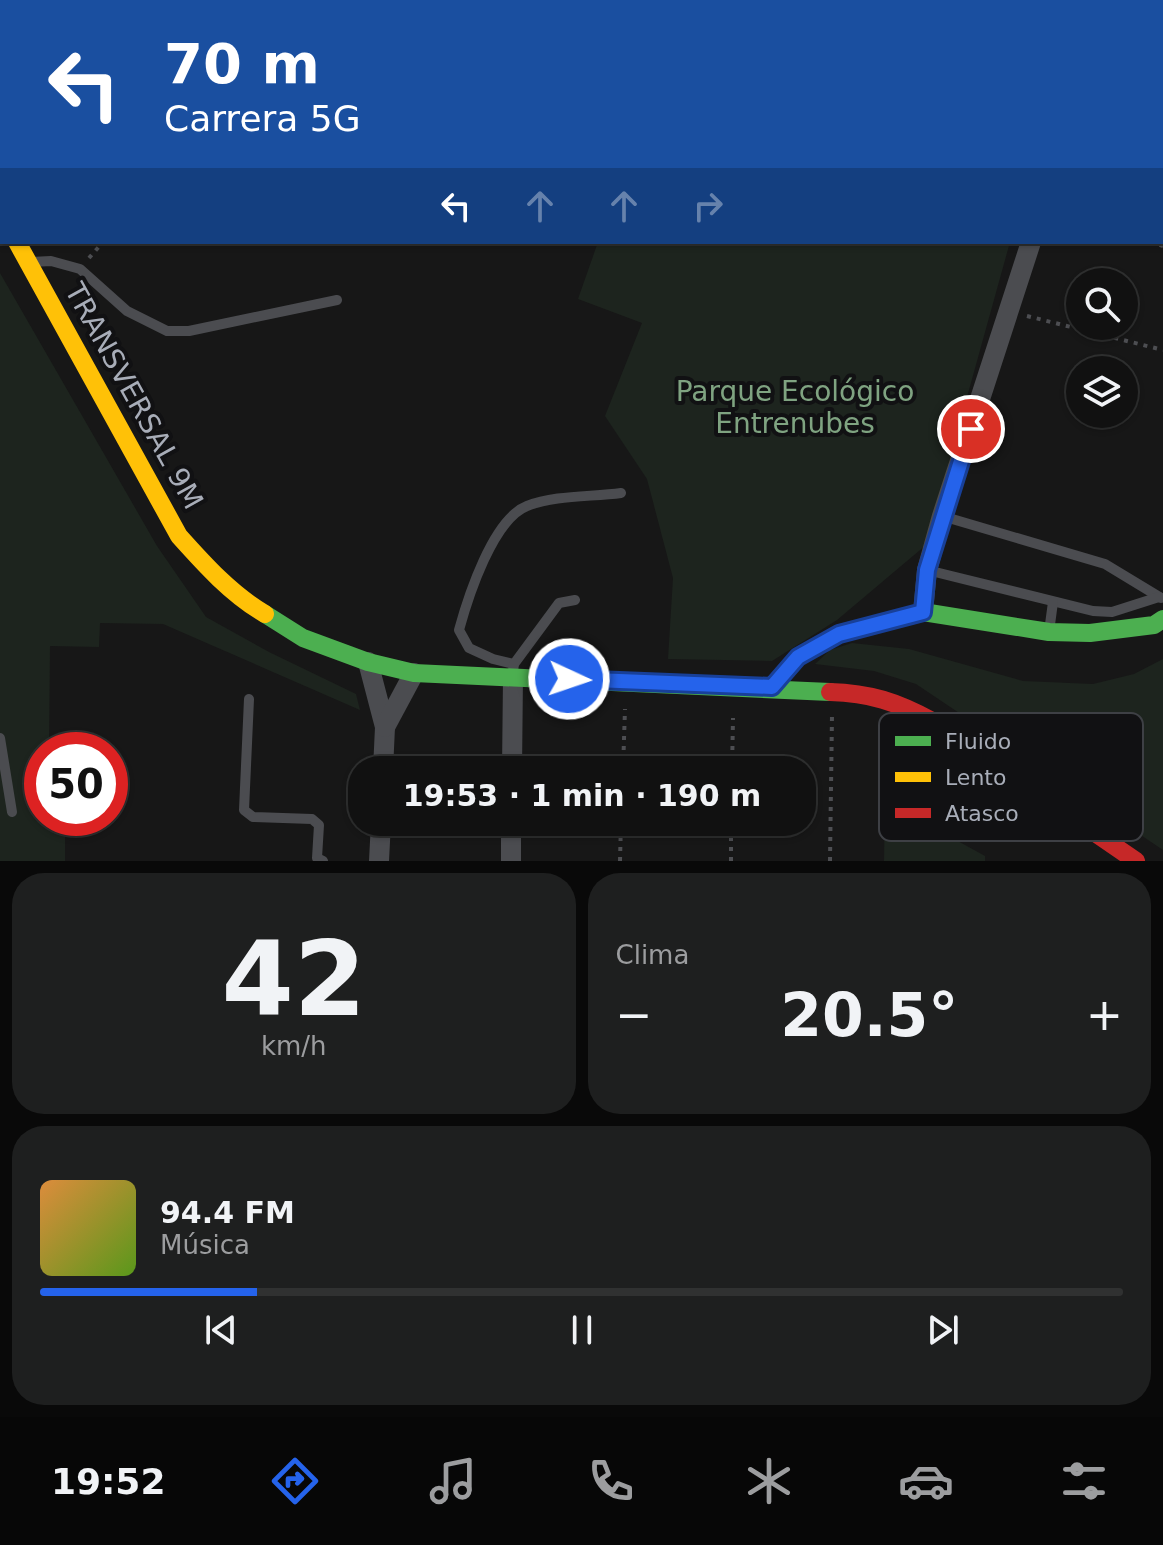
<!DOCTYPE html>
<html lang="es">
<head>
<meta charset="utf-8">
<style>
	:root { --surface:#111; --page:#1e1f1f; --text:#f1f3f6; --muted:#9c9d9f; --line:#303131; --accent:#2563eb }
	body { margin:0; font-family:"DejaVu Sans",sans-serif; background:var(--page); color:var(--text); height:100vh; display:flex; flex-direction:column; font-size:30px; white-space:nowrap }
	* { box-sizing:border-box; margin:0 }
	p { font-size:26px; color:var(--muted) }
	.icon { flex:none; width:44px; height:44px; fill:none; stroke:currentColor; stroke-width:2; stroke-linecap:round; stroke-linejoin:round }
	.map { position:relative; height:861px; overflow:hidden }
	.sheet { display:flex; flex-direction:column; gap:12px; padding:12px; background:#090909; flex:1 }
	.sheet>* { flex:none }
	.guide { position:absolute; left:0px; top:0px; width:1164px; height:244px; box-shadow:0 2px 6px #0004,0 0 0 2px var(--line); background:#1a4fa0; color:#fff; overflow:hidden }
	.controls { position:absolute; left:1066px; top:268px; display:grid; gap:16px }
	.controls a { display:grid; place-items:center; width:72px; height:72px; border-radius:50%; background:var(--surface); box-shadow:0 2px 6px #0004,0 0 0 2px var(--line); font-size:40px }
	.speed { position:absolute; left:24px; top:732px; display:flex; gap:16px; font-size:40px; font-weight:700; text-align:center }
	.speed>* { display:grid; place-content:center; width:104px; height:104px; border-radius:50%; background:var(--surface); box-shadow:0 2px 6px #0004,0 0 0 2px var(--line); line-height:1 }
	.speed .limit { border:12px solid #d22; background:#fff; color:#111 }
	.pin { position:absolute; display:grid; place-items:center; width:68px; height:68px; color:#fff; margin:-34px; border:4px solid #fff; border-radius:50%; box-shadow:0 2px 8px #0007 }
	.me { position:absolute; width:88px; margin:-44px; rotate:93deg; stroke-linejoin:round; filter:drop-shadow(0 0 6px #0008) }
	.turn { display:flex; align-items:center; gap:28px; height:168px; padding:0 32px; font-size:36px }
	.turn .icon { width:104px; height:104px; stroke-width:2.5 }
	.turn b { display:block; font-size:56px; line-height:68px }
	.lanes { display:flex; align-items:center; height:76px; padding:0 32px; background:#0003; justify-content:center; gap:40px; direction:ltr }
	.lanes .off { opacity:.35 }
	.big { font-size:60px; font-weight:600; line-height:1.1 }
	.sheet .card { flex:1; display:flex; flex-direction:column; justify-content:center; gap:12px; min-width:0; padding:0 28px; border-radius:32px; background:var(--page) }
	.sheet .dial { align-items:center; gap:0 }
	.dial b { font-size:104px; line-height:1 }
	.song { display:flex; align-items:center; gap:24px }
	.cover { width:96px; height:96px; border-radius:12px; background:linear-gradient(135deg,hsl(30 70% 55%),hsl(90 70% 35%)) }
	.played { height:8px; border-radius:4px; background:linear-gradient(90deg,var(--accent) 20%,var(--line) 20%) }
	.keys { display:flex; justify-content:space-around; direction:ltr }
	.heat { display:flex; justify-content:space-between; align-items:center; font-size:44px; direction:ltr }
	.sheet .tiles { flex:1; display:grid; gap:12px; grid-template-columns:1fr 1fr }
	.card:last-child { grid-column:span 2 }
	.trip { position:absolute; left:348px; top:756px; width:468px; height:80px; border-radius:32px; background:var(--surface); box-shadow:0 2px 6px #0004,0 0 0 2px var(--line); font-weight:600; line-height:80px; text-align:center }
	.tabs { display:flex; height:128px; justify-content:space-around; align-items:center; background:#070707; color:var(--muted) }
	.tabs .icon { width:56px; height:56px }
	.tabs .on { color:var(--accent) }
	.tabs b { font-size:36px; color:var(--text) }
	.map>svg:first-child { display:block }
</style>
</head>
<body>
<div class="map">
<svg width="1163" height="861" viewBox="0 0 1163 861">
	<rect width="100%" height="100%" fill="#171717"/>
	<g fill="#1d241e">
		<path d="M429,0H1163V182L1162,2H428Z"/>
		<path d="M598,242H1010L926,545L837,620L772,661L668,659L673,578L647,479L605,416L642,323L578,299Z"/>
		<path d="M0,273L157,546L206,617L269,652L356,694L360,710L163,624L100,623L99,647L50,646L49,750H42V818H49L50,826L65,825V861H0Z"/>
		<path d="M852,643L909,649L1023,681L1093,684L1134,674L1163,659V850L916,684L874,671L815,664L830,650Z"/>
		<path d="M885,801L985,856V861H884Z"/>
	</g>
	<g fill="none" stroke-linecap="round" stroke-linejoin="round">
		<g stroke="#4d4e52" stroke-width="4" stroke-dasharray="4 6" stroke-linecap="butt">
			<path d="M1150,242L1163,246"/>
			<path d="M89,258L103,242"/>
			<path d="M1027,316L1163,350"/>
			<path d="M623,770L625,709"/>
			<path d="M732,770L733,718"/>
			<path d="M620,861L621,822"/>
			<path d="M731,861V822"/>
			<path d="M830,861L832,715"/>
		</g>
		<g stroke="#4b4c50" stroke-width="10">
			<path d="M31,262L51,261L80,269L127,311L167,331H189L337,300"/>
			<path d="M942,516L1105,564L1161,598"/>
			<path d="M927,570L1093,611L1112,612L1159,597"/>
			<path d="M1049,632L1053,602"/>
			<path d="M514,664L493,659L469,648L459,630C468,597 493,519 527,506C555,495 591,497 621,493"/>
			<path d="M513,671L514,664L559,603L575,600"/>
			<path d="M249,699L244,810L253,817L312,819L319,825L317,858L323,861"/>
			<path d="M0,738L12,812"/>
		</g>
		<g stroke="#4b4c50" stroke-width="20">
			<path d="M395,0L402,2"/>
			<path d="M190,2L191,0"/>
			<path d="M0,41L2,42"/>
			<path d="M923,612L927,570L942,516L1031,242"/>
			<path d="M368,662L385,727L383,770"/>
			<path d="M385,727L414,673"/>
			<path d="M512,770L513,677"/>
			<path d="M379,861L381,822"/>
			<path d="M511,861V822"/>
		</g>
		<g stroke="#4caf50" stroke-width="18">
			<path d="M0,215L2,218"/>
			<path d="M265,614L303,638L368,662L414,673L830,692"/>
			<path d="M772,687L798,657L839,634L923,612L1049,632L1090,633L1154,625L1163,619"/>
		</g>
		<path stroke="#ffc107" stroke-width="18" d="M17,242L179,536C205,565 231,594 265,614"/>
		<path stroke="#c62828" stroke-width="18" d="M830,692C870,693 897,702 932,721L1136,861"/>
	</g>
	<g fill="none" stroke-linecap="round" stroke-linejoin="round">
		<defs>
			<path id="route" d="M569,679L772,687L798,657L839,634L923,612L927,570L971,429"/>
		</defs>
		<use href="#route" stroke="#184099" stroke-width="20"/>
		<use href="#route" stroke="#2563eb" stroke-width="14"/>
	</g>
	<g text-anchor="middle" dominant-baseline="central" stroke-width="8" stroke-linejoin="round" paint-order="stroke">
		<g font-size="28" fill="#7fa381" stroke="#111113">
			<text x="795" y="391">Parque Ecológico<tspan x="795" dy="32">Entrenubes</tspan></text>
		</g>
		<g font-size="28" fill="#a8adb8" stroke="#111113">
			<text transform="translate(134 396) rotate(61)">TRANSVERSAL 9M</text>
		</g>
	</g>
	<rect x="879" y="713" width="264" height="128" rx="12" fill="#111113" stroke="#3e4045" stroke-width="2"/>
	<rect x="895" y="736" width="36" height="10" fill="#4caf50"/>
	<rect x="895" y="772" width="36" height="10" fill="#ffc107"/>
	<rect x="895" y="808" width="36" height="10" fill="#c62828"/>
	<g font-size="22" fill="#a8adb8">
		<text x="945" y="749">Fluido</text>
		<text x="945" y="785">Lento</text>
		<text x="945" y="821">Atasco</text>
	</g>
</svg>
<div class="controls">
<a><svg class="icon" aria-label="search" viewBox="0 0 24 24"><circle cx="10" cy="10" r="6"/><path d="M15 15l6 6"/></svg></a>
<a><svg class="icon" aria-label="layers" viewBox="0 0 24 24"><path d="M12 4l9 5-9 5-9-5zM3 14l9 5 9-5"/></svg></a>
</div>
<div class="speed"><div class="limit">50</div></div>
<div class="pin" style="left:971px;top:429px;background:#d93025"><svg class="icon" aria-label="arrive" viewBox="0 0 24 24"><path d="M6 21V4h12l-3 4 3 4H6"/></svg></div>
<svg class="me" style="left:569px;top:679px" viewBox="-20 -20 40 40"><circle r="17" fill="#2563eb" stroke="#fff" stroke-width="3"/><path d="M0-11L8 9 0 5-8 9z" fill="#fff"/></svg>
<div class="trip">19:53 · 1 min · 190 m</div>
<div class="guide">
<div class="turn"><svg class="icon" aria-label="left" viewBox="0 0 24 24"><path d="M17 20v-9H6M10 6l-5 5 5 5"/></svg><div><b>70 m</b>Carrera 5G</div></div>
<div class="lanes"><svg class="icon" aria-label="left" viewBox="0 0 24 24"><path d="M17 20v-9H6M10 6l-5 5 5 5"/></svg><svg class="icon off" aria-label="ahead" viewBox="0 0 24 24"><path d="M12 20V5M6 11l6-6 6 6"/></svg><svg class="icon off" aria-label="ahead" viewBox="0 0 24 24"><path d="M12 20V5M6 11l6-6 6 6"/></svg><svg class="icon off" aria-label="right" viewBox="0 0 24 24"><path d="M7 20v-9h11M14 6l5 5-5 5"/></svg></div>
</div>
</div>
<section class="sheet">
<div class="tiles">
<div class="card dial"><b>42</b><p>km/h</p></div>
<div class="card"><p>Clima</p>
<div class="heat"><a>−</a><b class="big">20.5°</b><a>+</a></div>
</div>
<div class="card">
<div class="song"><i class="cover"></i><div><b>94.4 FM</b><p>Música</p></div></div>
<div class="played"></div>
<div class="keys"><svg class="icon" aria-label="previous" viewBox="0 0 24 24"><path d="M18 5L8 12l10 7zM5 5v14"/></svg><svg class="icon" aria-label="pause" viewBox="0 0 24 24"><path d="M8 5v14M16 5v14"/></svg><svg class="icon" aria-label="next" viewBox="0 0 24 24"><path d="M6 5l10 7-10 7zM19 5v14"/></svg></div>
</div>
</div>
</section>
<nav class="tabs">
<b>19:52</b>
<svg class="icon on" aria-label="directions" viewBox="0 0 24 24"><path d="M12 3l9 9-9 9-9-9zM9 14v-3h6M13 9l2 2-2 2"/></svg>
<svg class="icon" aria-label="music" viewBox="0 0 24 24"><path d="M9 18V5l10-2v13"/><circle cx="6" cy="18" r="3"/><circle cx="16" cy="16" r="3"/></svg>
<svg class="icon" aria-label="phone" viewBox="0 0 24 24"><path d="M5 4h4l2 5-3 2q2 4 5 5l2-3 5 2v4C11 20 4 13 5 4z"/></svg>
<svg class="icon" aria-label="climate" viewBox="0 0 24 24"><path d="M12 3v18M4 7l16 10M4 17L20 7"/></svg>
<svg class="icon" aria-label="car" viewBox="0 0 24 24"><path d="M5 17H2v-5l4-1 3-4h7l3 4 3 1v5h-3M9 17h6M6 11h13"/><circle cx="7" cy="17" r="2"/><circle cx="17" cy="17" r="2"/></svg>
<svg class="icon" aria-label="filters" viewBox="0 0 24 24"><path d="M4 7h16M4 17h16"/><circle cx="9" cy="7" r="2"/><circle cx="15" cy="17" r="2"/></svg>
</nav>
</body>
</html>
